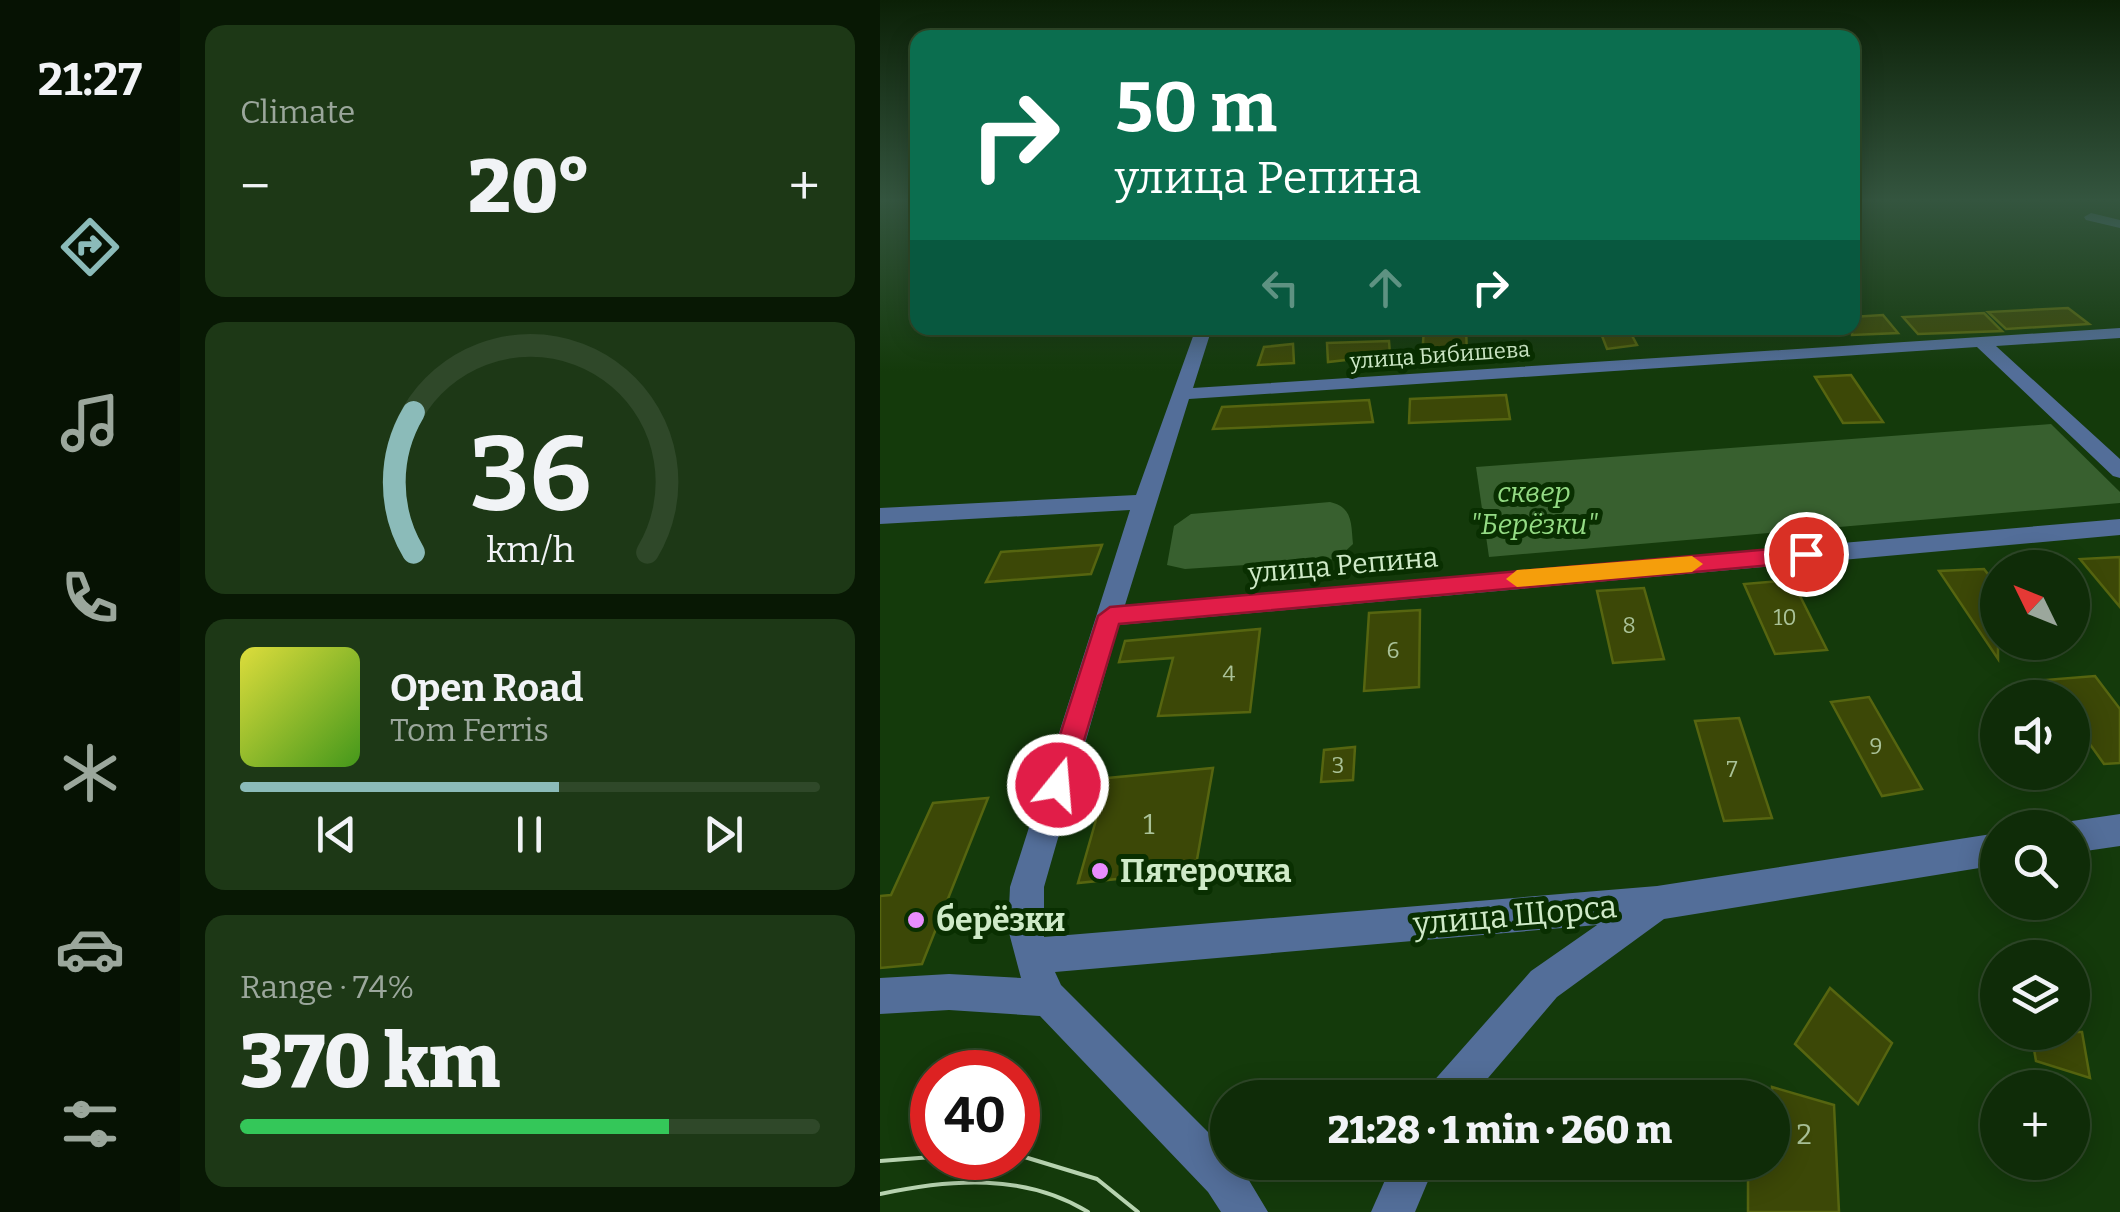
<!DOCTYPE html>
<html lang="en">
<head>
<meta charset="utf-8">
<style>
	:root { --surface:#0f2c08; --page:#1d3816; --text:#f1f3f6; --muted:#9ba79c; --line:#2f4829; --accent:#8bbbb9 }
	body { margin:0; font-family:Bitter,serif; background:var(--page); color:var(--text); height:100vh; display:flex; flex-direction:column; font-size:38px; white-space:nowrap }
	* { box-sizing:border-box; margin:0 }
	p { font-size:32px; color:var(--muted) }
	.icon { flex:none; width:55px; height:55px; fill:none; stroke:currentColor; stroke-width:2; stroke-linecap:round; stroke-linejoin:round }
	.map { position:relative; flex:1; overflow:hidden }
	.side { display:flex; flex-direction:column; gap:25px; padding:25px; background:#081804; width:700px }
	.side>* { flex:none }
	.hud { position:absolute; left:30px; top:30px; width:950px; height:305px; border-radius:20px; box-shadow:0 5px 25px #0003,0 0 0 2px var(--line); background:#0b6e4f; color:#fff; overflow:hidden }
	.needle { width:65px; rotate:313deg }
	.buttons { position:absolute; left:1100px; top:550px; display:grid; gap:20px }
	.buttons a { display:grid; place-items:center; width:110px; height:110px; border-radius:50%; background:var(--surface); box-shadow:0 5px 25px #0003,0 0 0 2px var(--line); font-size:50px }
	.speed { position:absolute; left:30px; top:1050px; display:flex; gap:20px; font-size:50px; font-weight:700; text-align:center }
	.speed>* { display:grid; place-content:center; width:130px; height:130px; border-radius:50%; background:var(--surface); box-shadow:0 5px 25px #0003,0 0 0 2px var(--line); line-height:1 }
	.speed .limit { border:15px solid #d22; background:#fff; color:#111 }
	.pin { position:absolute; display:grid; place-items:center; width:85px; height:85px; color:#fff; margin:-42px; border:5px solid #fff; border-radius:50%; box-shadow:0 2px 10px #0007 }
	.me { position:absolute; width:110px; margin:-55px; rotate:17deg; stroke-linejoin:round; filter:drop-shadow(0 0 8px #0008) }
	.turn { display:flex; align-items:center; gap:35px; height:210px; padding:0 40px; font-size:45px }
	.turn .icon { width:130px; height:130px; stroke-width:2.5 }
	.turn b { display:block; font-size:70px; line-height:85px }
	.lanes { display:flex; align-items:center; height:95px; padding:0 40px; background:#0003; justify-content:center; gap:50px; direction:ltr }
	.lanes .off { opacity:.35 }
	.big { font-size:75px; font-weight:800; line-height:1.1 }
	.side .card { flex:1; display:flex; flex-direction:column; justify-content:center; gap:15px; min-width:0; padding:0 35px; border-radius:20px; background:var(--page) }
	.side .dial { align-items:center; gap:0 }
	.dial svg { height:260px; overflow:visible; fill:none; stroke:var(--line); stroke-width:7; stroke-linecap:round; text-anchor:middle }
	.dial text { fill:var(--text); stroke:none }
	.song { display:flex; align-items:center; gap:30px }
	.cover { width:120px; height:120px; border-radius:15px; background:linear-gradient(135deg,hsl(60 70% 55%),hsl(100 70% 35%)) }
	.played { height:10px; border-radius:5px; background:linear-gradient(90deg,var(--accent) 55%,var(--line) 55%) }
	.keys { display:flex; justify-content:space-around; direction:ltr }
	.heat { display:flex; justify-content:space-between; align-items:center; font-size:55px; direction:ltr }
	.charge { height:15px; border-radius:8px; background:linear-gradient(90deg,#34c759 74%,var(--line) 0) }
	.trip { position:absolute; left:330px; top:1080px; width:580px; height:100px; border-radius:50px; background:var(--surface); box-shadow:0 5px 25px #0003,0 0 0 2px var(--line); font-weight:800; line-height:100px; text-align:center }
	main { display:flex; flex:1; min-height:0 }
	.tab-bar { display:flex; flex-direction:column; width:180px; justify-content:space-around; align-items:center; background:#061203; color:var(--muted) }
	.tab-bar .icon { width:70px; height:70px }
	.tab-bar .current { color:var(--accent) }
	.tab-bar b { font-size:45px; color:var(--text) }
	.map>svg:first-child { display:block }
</style>
</head>
<body>
<main>
<nav class="tab-bar">
<b>21:27</b>
<svg class="icon current" aria-label="directions" viewBox="0 0 24 24"><path d="M12 3l9 9-9 9-9-9zM9 14v-3h6M13 9l2 2-2 2"/></svg>
<svg class="icon" aria-label="music" viewBox="0 0 24 24"><path d="M9 18V5l10-2v13"/><circle cx="6" cy="18" r="3"/><circle cx="16" cy="16" r="3"/></svg>
<svg class="icon" aria-label="phone" viewBox="0 0 24 24"><path d="M5 4h4l2 5-3 2q2 4 5 5l2-3 5 2v4C11 20 4 13 5 4z"/></svg>
<svg class="icon" aria-label="climate" viewBox="0 0 24 24"><path d="M12 3v18M4 7l16 10M4 17L20 7"/></svg>
<svg class="icon" aria-label="car" viewBox="0 0 24 24"><path d="M5 17H2v-5l4-1 3-4h7l3 4 3 1v5h-3M9 17h6M6 11h13"/><circle cx="7" cy="17" r="2"/><circle cx="17" cy="17" r="2"/></svg>
<svg class="icon" aria-label="filters" viewBox="0 0 24 24"><path d="M4 7h16M4 17h16"/><circle cx="9" cy="7" r="2"/><circle cx="15" cy="17" r="2"/></svg>
</nav>
<section class="side">
<div class="card"><p>Climate</p>
<div class="heat"><a>−</a><b class="big">20°</b><a>+</a></div>
</div>
<div class="card dial"><svg viewBox="0 0 100 80">
<path d="M14 69A42 42 0 1 1 86 69"/>
<path d="M14 69A42 42 0 0 1 14 26" stroke="#8bbbb9"/>
<text x="50" y="56" font-size="32" font-weight="700">36</text>
<text x="50" y="72" font-size="11">km/h</text>
</svg></div>
<div class="card">
<div class="song"><i class="cover"></i><div><b>Open Road</b><p>Tom Ferris</p></div></div>
<div class="played"></div>
<div class="keys"><svg class="icon" aria-label="previous" viewBox="0 0 24 24"><path d="M18 5L8 12l10 7zM5 5v14"/></svg><svg class="icon" aria-label="pause" viewBox="0 0 24 24"><path d="M8 5v14M16 5v14"/></svg><svg class="icon" aria-label="next" viewBox="0 0 24 24"><path d="M6 5l10 7-10 7zM19 5v14"/></svg></div>
</div>
<div class="card"><p>Range · 74%</p><b class="big">370 km</b><div class="charge"></div></div>
</section>
<div class="map">
<svg width="1240" height="1212" viewBox="0 0 1240 1212">
	<rect width="100%" height="100%" fill="#143a0b"/>
	<g fill="#38602f">
		<path d="M1171,424L1240,492V503L609,557L596,467Z"/>
		<path d="M450,502C473,507 471,524 473,544L457,559L305,569L287,565L294,526L311,514Z"/>
	</g>
	<g fill="#3c4807" stroke="#566510" stroke-width="2.5">
		<path d="M1188,308L1209,324L1126,329L1108,312Z"/>
		<path d="M1104,313L1122,331L1038,334L1023,317Z"/>
		<path d="M1003,315L1018,333L972,335V317Z"/>
		<path d="M544,328H586L587,355L542,358Z"/>
		<path d="M719,328H748L757,345L727,349Z"/>
		<path d="M509,341L510,355L448,362L447,343Z"/>
		<path d="M413,344L414,363L378,365L384,347Z"/>
		<path d="M971,375L1003,422L963,423L935,377Z"/>
		<path d="M626,395L630,419L529,423L530,399Z"/>
		<path d="M489,400L493,422L333,429L342,407Z"/>
		<path d="M222,545L211,574L106,582L121,552Z"/>
		<path d="M1240,557V607L1200,559Z"/>
		<path d="M1104,569L1118,587V659L1059,571Z"/>
		<path d="M912,580L947,650L895,654L864,584Z"/>
		<path d="M764,588L784,659L733,663L717,591Z"/>
		<path d="M540,610L539,687L484,691L489,613Z"/>
		<path d="M380,629L370,712L278,716L293,658L239,662L245,641Z"/>
		<path d="M1215,676L1240,709V763L1224,764L1192,719V698H1177L1165,680Z"/>
		<path d="M989,697L1042,789L1002,796L951,702Z"/>
		<path d="M859,718L892,818L844,821L815,721Z"/>
		<path d="M475,747L473,780L441,782L444,750Z"/>
		<path d="M333,768L315,871L198,883L228,778Z"/>
		<path d="M108,798L42,964L0,968V896L11,895L53,803Z"/>
		<path d="M950,988L1012,1043L978,1104L915,1044Z"/>
		<path d="M1151,1032H1202L1210,1078L1156,1061Z"/>
		<path d="M892,1087L954,1105L959,1212H868V1162H892Z"/>
	</g>
	<g fill="none" stroke-linecap="round" stroke-linejoin="round">
		<g fill="#536e99" fill-rule="evenodd">
			<path d="M1211,213L1240,220V228L1206,220L1204,217Z"/>
			<path d="M316,328H332L313,388L1240,328V338L1116,346L1240,459V478L1233,476L1097,347L309,399L245,605L1240,519V535L239,625L164,887V937L777,886L1118,833V865L784,919L677,997L591,1098H545L551,1084L651,971L717,925L175,972L181,985L348,1152V1162H358L388,1212H341L328,1192L160,1016L69,1010L0,1014V978L69,974L141,978L128,929L130,887L250,510L0,524V508L256,495Z"/>
			<path d="M1240,814V846L1192,853V828H1180L1192,821Z"/>
			<path d="M513,1162H556L535,1212H491Z"/>
		</g>
		<g stroke="#b7d3b0" stroke-width="4">
			<path d="M138,1155L217,1179L258,1212"/>
			<path d="M0,1161L52,1157"/>
			<path d="M0,1194C70,1179 145,1173 208,1212"/>
		</g>
	</g>
	<linearGradient id="sky" x2="0" y2="1"><stop stop-color="#0b2006"/><stop offset="0.54" stop-color="#34553f"/><stop offset="1" stop-color="#34553f" stop-opacity="0"/></linearGradient>
	<rect width="1240" height="371" fill="url(#sky)"/>
	<path fill="#e11d48" stroke="#92132f" stroke-width="2.5" d="M926,546L937,554L926,562L239,624L188,794L178,798L168,794L164,785L218,616L230,607Z"/>
	<path fill="#f59e0b" d="M812,556L823,564L812,572L637,587L626,579L637,570Z"/>
	<g fill="#e98dfe" stroke="#092f01" stroke-width="4">
		<circle cx="220" cy="871" r="10"/>
		<circle cx="36" cy="920" r="10"/>
	</g>
	<g text-anchor="middle" dominant-baseline="central" stroke-width="10" stroke-linejoin="round" paint-order="stroke">
		<g font-size="22" fill="#cfeac8" stroke="#092f01">
			<text transform="translate(560 355) rotate(-4)">улица Бибишева</text>
		</g>
		<g font-size="22" fill="#aac298">
			<text x="905" y="617">10</text>
			<text x="749" y="625">8</text>
			<text x="513" y="650">6</text>
			<text x="349" y="673">4</text>
			<text x="996" y="746">9</text>
			<text x="458" y="765">3</text>
			<text x="852" y="769">7</text>
		</g>
		<g font-size="28" font-style="italic" fill="#94db84" stroke="#092f01">
			<text x="654" y="492">сквер<tspan x="654" dy="32">"Берёзки"</tspan></text>
		</g>
		<g font-size="28" fill="#cfeac8" stroke="#092f01">
			<text transform="translate(463 565) rotate(-5)">улица Репина</text>
		</g>
		<g font-size="28" fill="#aac298">
			<text x="269" y="824">1</text>
			<text x="924" y="1134">2</text>
		</g>
		<g font-size="32" font-weight="bold" fill="#cfeac8" stroke="#092f01" text-anchor="start">
			<text x="240" y="871">Пятерочка</text>
			<text x="56" y="920">берёзки</text>
		</g>
		<g font-size="32" fill="#cfeac8" stroke="#092f01">
			<text transform="translate(635 915) rotate(-5)">улица Щорса</text>
		</g>
	</g>
</svg>
<div class="buttons">
<a><svg class="needle" viewBox="-14 -14 28 28"><path d="M0-13l5 13h-10z" fill="#e53935"/><path d="M0 13l5-13h-10z" fill="#9ba79c"/></svg></a>
<a><svg class="icon" aria-label="sound" viewBox="0 0 24 24"><path d="M4 9h4l5-4v14l-5-4H4zM17 9q2 3 0 6"/></svg></a>
<a><svg class="icon" aria-label="search" viewBox="0 0 24 24"><circle cx="10" cy="10" r="6"/><path d="M15 15l6 6"/></svg></a>
<a><svg class="icon" aria-label="layers" viewBox="0 0 24 24"><path d="M12 4l9 5-9 5-9-5zM3 14l9 5 9-5"/></svg></a>
<a>+</a>
</div>
<div class="speed"><div class="limit">40</div></div>
<div class="pin" style="left:926px;top:554px;background:#d93025"><svg class="icon" aria-label="arrive" viewBox="0 0 24 24"><path d="M6 21V4h12l-3 4 3 4H6"/></svg></div>
<svg class="me" style="left:178px;top:785px" viewBox="-20 -20 40 40"><circle r="17" fill="#e11d48" stroke="#fff" stroke-width="3"/><path d="M0-11L8 9 0 5-8 9z" fill="#fff"/></svg>
<div class="trip">21:28 · 1 min · 260 m</div>
<div class="hud">
<div class="turn"><svg class="icon" aria-label="right" viewBox="0 0 24 24"><path d="M7 20v-9h11M14 6l5 5-5 5"/></svg><div><b>50 m</b>улица Репина</div></div>
<div class="lanes"><svg class="icon off" aria-label="left" viewBox="0 0 24 24"><path d="M17 20v-9H6M10 6l-5 5 5 5"/></svg><svg class="icon off" aria-label="ahead" viewBox="0 0 24 24"><path d="M12 20V5M6 11l6-6 6 6"/></svg><svg class="icon" aria-label="right" viewBox="0 0 24 24"><path d="M7 20v-9h11M14 6l5 5-5 5"/></svg></div>
</div>
</div>
</main>
</body>
</html>
